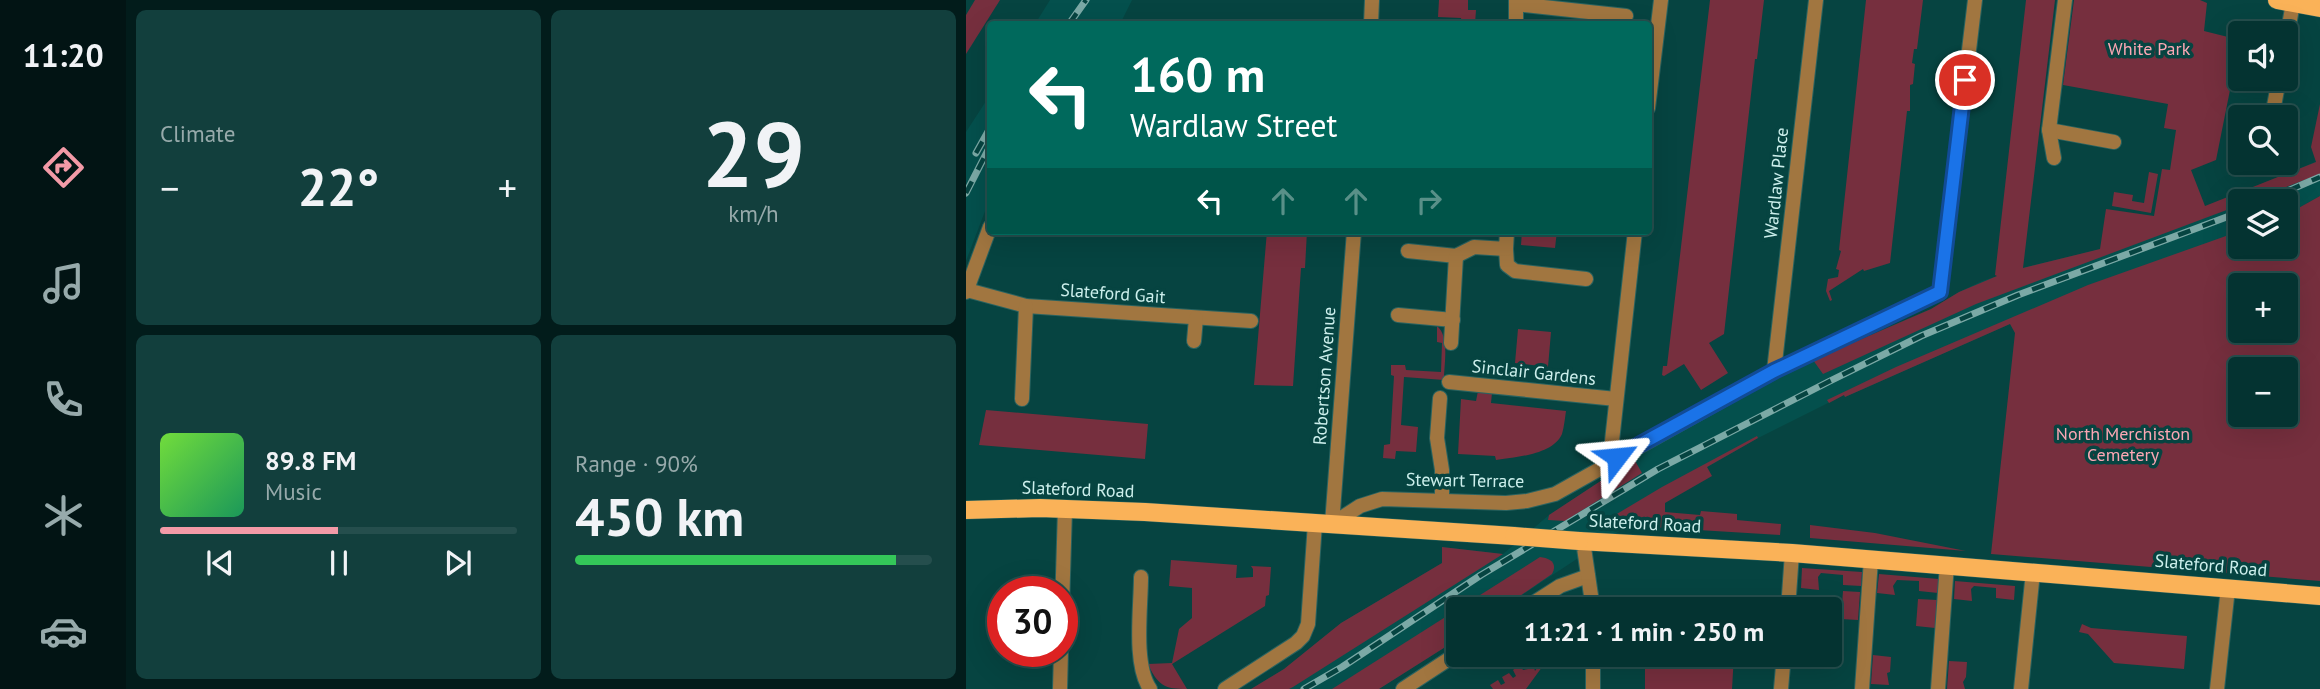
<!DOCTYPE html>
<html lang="en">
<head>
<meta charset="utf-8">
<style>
	:root { --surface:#043331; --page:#123f3d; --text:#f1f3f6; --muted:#97aaab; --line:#254e4d; --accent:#f39aa7 }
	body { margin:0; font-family:"PT Sans",sans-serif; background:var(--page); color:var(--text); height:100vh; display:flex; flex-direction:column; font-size:26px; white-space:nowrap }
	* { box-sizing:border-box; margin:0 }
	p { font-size:23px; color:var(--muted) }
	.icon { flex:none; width:38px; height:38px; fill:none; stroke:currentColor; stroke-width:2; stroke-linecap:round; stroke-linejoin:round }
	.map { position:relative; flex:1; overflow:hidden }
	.panel { display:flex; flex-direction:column; gap:10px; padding:10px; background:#021c1b; width:840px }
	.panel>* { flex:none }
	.top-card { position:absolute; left:21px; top:21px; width:665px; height:214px; border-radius:7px; box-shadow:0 7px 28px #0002,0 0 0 2px var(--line); background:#00695c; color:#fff; overflow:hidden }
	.controls { position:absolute; left:1262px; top:21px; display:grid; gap:14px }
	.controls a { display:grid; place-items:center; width:70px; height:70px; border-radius:7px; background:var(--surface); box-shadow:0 7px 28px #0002,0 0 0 2px var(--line); font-size:35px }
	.speed { position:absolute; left:21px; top:576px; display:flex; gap:14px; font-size:35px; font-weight:700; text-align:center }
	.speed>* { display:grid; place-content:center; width:91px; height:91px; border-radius:50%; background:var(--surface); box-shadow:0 7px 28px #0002,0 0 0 2px var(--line); line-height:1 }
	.speed .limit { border:10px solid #d22; background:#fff; color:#111 }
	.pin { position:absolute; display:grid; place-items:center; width:60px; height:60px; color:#fff; margin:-30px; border:4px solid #fff; border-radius:50%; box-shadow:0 2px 7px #0007 }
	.me { position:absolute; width:77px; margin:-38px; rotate:61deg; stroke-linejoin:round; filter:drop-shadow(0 0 5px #0008) }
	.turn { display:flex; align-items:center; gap:24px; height:147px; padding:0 28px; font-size:32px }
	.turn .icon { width:91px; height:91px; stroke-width:2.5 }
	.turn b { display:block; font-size:49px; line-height:60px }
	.lanes { display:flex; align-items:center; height:66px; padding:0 28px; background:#0003; justify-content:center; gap:35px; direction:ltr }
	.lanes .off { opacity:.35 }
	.big { font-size:52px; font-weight:800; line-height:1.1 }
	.panel .tile { flex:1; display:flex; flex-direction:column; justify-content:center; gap:10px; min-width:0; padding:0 24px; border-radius:10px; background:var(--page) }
	.panel .dial { align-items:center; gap:0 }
	.dial b { font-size:91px; line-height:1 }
	.song { display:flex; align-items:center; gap:21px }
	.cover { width:84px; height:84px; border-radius:10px; background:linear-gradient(135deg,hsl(100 70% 55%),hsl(150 70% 35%)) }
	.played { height:7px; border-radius:4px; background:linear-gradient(90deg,var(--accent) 50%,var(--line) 50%) }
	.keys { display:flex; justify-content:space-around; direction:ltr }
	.heat { display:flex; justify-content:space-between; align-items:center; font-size:38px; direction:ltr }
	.charge { height:10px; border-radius:5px; background:linear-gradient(90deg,#34c759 90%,var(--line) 0) }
	.panel .tiles { flex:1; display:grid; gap:10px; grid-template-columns:repeat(2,1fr) }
	.trip { position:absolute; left:480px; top:597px; width:396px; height:70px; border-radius:7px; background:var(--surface); box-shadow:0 7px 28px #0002,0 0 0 2px var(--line); font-weight:800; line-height:70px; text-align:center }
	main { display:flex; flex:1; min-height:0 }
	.tabs { display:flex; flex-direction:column; width:126px; justify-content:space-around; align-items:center; background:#021414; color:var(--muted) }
	.tabs .icon { width:49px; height:49px }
	.tabs .selected { color:var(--accent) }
	.tabs b { font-size:32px; color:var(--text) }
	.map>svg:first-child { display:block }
</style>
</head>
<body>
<main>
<nav class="tabs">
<b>11:20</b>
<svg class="icon selected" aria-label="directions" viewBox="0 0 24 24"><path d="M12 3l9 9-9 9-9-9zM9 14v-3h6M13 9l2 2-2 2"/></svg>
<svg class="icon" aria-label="music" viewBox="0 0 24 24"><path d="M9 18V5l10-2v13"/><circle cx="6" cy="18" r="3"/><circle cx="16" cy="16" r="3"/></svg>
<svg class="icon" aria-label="phone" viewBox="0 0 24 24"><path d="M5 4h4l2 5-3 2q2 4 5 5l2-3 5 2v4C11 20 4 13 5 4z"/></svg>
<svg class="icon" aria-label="climate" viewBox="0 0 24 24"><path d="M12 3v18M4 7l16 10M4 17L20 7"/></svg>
<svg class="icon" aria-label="car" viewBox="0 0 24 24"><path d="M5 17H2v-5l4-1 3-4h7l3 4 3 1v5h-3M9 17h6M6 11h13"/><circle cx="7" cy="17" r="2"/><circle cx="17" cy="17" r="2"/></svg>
</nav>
<section class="panel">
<div class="tiles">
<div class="tile"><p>Climate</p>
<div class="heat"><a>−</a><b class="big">22°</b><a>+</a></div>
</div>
<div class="tile dial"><b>29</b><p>km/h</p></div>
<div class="tile">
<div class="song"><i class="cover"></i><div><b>89.8 FM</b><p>Music</p></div></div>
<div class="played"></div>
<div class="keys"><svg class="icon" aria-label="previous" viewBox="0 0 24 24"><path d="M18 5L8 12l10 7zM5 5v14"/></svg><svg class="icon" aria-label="pause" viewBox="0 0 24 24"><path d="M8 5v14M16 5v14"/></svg><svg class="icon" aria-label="next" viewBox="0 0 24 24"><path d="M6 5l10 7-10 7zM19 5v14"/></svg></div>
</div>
<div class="tile"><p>Range · 90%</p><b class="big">450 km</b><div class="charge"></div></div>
</div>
</section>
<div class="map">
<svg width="1354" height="689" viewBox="0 0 1354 689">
	<rect width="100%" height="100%" fill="#064441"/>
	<g fill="#04504d">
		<path d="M84,0H166L154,24H69Z"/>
		<path d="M24,95V198L0,261V132Z"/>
		<path d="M1354,160V196L1322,214L1320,220V201H1274V244L1044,324L879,397L878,395L792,438L698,492L700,527L661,526L535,609H492V639L413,689H285L318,669L375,623L476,563V547L537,554L583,515L668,459L722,425L822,372L881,344L965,309L993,292L1016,281L1056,268L1135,249Z"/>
	</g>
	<g fill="#762f3e" fill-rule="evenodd">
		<path d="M9,0H34L0,54V15Z"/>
		<path d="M473,0H502V10H510L509,24H496L495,18L472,17Z"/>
		<path d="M744,0H798L791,59H789L758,334L743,343L762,373L735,390L718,364L698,376L696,375L697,366H701Z"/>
		<path d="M900,0H957L951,49H948L946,63L949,64L947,84L944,85V111H941L924,263L898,271L897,269L863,291L866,300L864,301L860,291L862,279L872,277L873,270L870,269L875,251L873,250Z"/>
		<path d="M1060,0H1089L1057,268L1134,249L1140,209L1188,216L1196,169L1204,170L1210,130L1198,128L1202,104L1097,85L1108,0H1234L1241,3L1238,31L1274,40L1250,160L1225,170L1239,206L1350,162L1345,147L1354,104V174L1284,201H1274V205L1010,304L857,374L847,360L965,309L993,292L1031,276L1029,275Z"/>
		<path d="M1183,172L1192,174L1185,213L1146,206L1148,192L1167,195L1166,201L1178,203Z"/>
		<path d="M1354,196V581L1025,554L1049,333L1044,324L879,397L878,395L863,403L861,400L930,367L1122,285L1274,231V247H1320V215ZM1274,285H1320V331H1274ZM1274,369H1320V415H1274Z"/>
		<path d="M301,231H341L339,268H335L327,386L288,385Z"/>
		<path d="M556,231H591L589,248L555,245Z"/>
		<path d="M471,326C484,337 478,364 478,380L438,377L435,425L452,427L450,452L430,451L429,459L417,458L418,445L424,444L428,376L425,375V365H439L440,370L475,372L476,343L471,342Z"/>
		<path d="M552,329L585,332L582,367L549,363Z"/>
		<path d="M512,391L526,393L525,403L600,411C599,418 598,427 596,434C587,455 549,457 530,460L529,456L492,454L495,399L510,401Z"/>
		<path d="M20,410L182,424L179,459L13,445Z"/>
		<path d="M791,436L792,438L741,467L746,476L699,503V512L734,515L735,511L771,514V520L815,524L814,535L634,524L696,487Z"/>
		<path d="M668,459L676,473L599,521L582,520L583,515Z"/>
		<path d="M844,525L909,533L1000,551L844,538Z"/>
		<path d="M476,547L537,554L327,687L323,689H285L318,669L375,623L476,563Z"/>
		<path d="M574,557C584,558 592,563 586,574L535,609H492Z"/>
		<path d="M205,560L271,565L270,578L287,577V569L285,566L305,567L303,595L300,596L299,606L206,664L221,689C199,689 192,686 182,664L206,663L213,629L226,618V588L203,586Z"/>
		<path d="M836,568L896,572L895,586L877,585V575L855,573L852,577L853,590L835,588Z"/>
		<path d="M913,574L973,579L972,593L953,591V581L931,580L927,586L929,595L911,593Z"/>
		<path d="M989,581L1049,586L1048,600L1030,598V588L1008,586L1005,589L1006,601L988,599Z"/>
		<path d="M877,591L894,592L892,620L875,619Z"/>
		<path d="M676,598L772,602V609H678Z"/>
		<path d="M952,599L971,600L969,628L950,626Z"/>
		<path d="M492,609V639L413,689H366Z"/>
		<path d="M1116,624L1125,628L1221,636L1218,669L1148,663L1122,634L1113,632Z"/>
		<path d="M576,655H579V663L560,689H527L524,685L532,680L535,685L539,683L536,677L543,673L547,678L550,676L547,670L554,665L557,670L562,669L559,662L565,658L569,671L576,661Z"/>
		<path d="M679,655H768L766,689H679Z"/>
		<path d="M907,655L925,657L924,672L921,673L923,685L905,684Z"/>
		<path d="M983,661L1001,662L1000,677L997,682L999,689H981Z"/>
	</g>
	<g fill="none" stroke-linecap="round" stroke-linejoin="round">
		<defs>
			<g id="minor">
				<path d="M550,4L660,16"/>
				<path d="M405,24L406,0"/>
				<path d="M550,24V0"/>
				<path d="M1320,42L1327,3"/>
				<path d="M682,108L695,0"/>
				<path d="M1306,117L1313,79"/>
				<path d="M1083,130L1148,142"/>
				<path d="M1088,158L1083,130L1099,0"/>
				<path d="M1297,168L1298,163"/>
				<path d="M540,249L541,265L549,271L620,279"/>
				<path d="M442,251L490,256L508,247L540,249L541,231"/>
				<path d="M1,290L60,306L285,321"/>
				<path d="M0,292L24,227"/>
				<path d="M432,315L487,320"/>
				<path d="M228,341L230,318"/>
				<path d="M485,343L490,256"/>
				<path d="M808,371L850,0"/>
				<path d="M483,382L650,399"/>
				<path d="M474,398L471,438L476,470V500"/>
				<path d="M56,399L60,306"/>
				<path d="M651,457L646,441L669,231"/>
				<path d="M366,524L394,506L416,499L540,503L561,501L589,494L808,371L974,292L1009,0"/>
				<path d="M366,524L388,231"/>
				<path d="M175,577C175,608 167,664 184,689"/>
				<path d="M96,608L99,509"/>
				<path d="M558,609L594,586L622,576"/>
				<path d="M822,609L826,553"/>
				<path d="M94,689L95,651"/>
				<path d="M259,689L330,643L337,636L342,624L349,523"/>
				<path d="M437,689L492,653"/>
				<path d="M815,689L818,654"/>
				<path d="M896,689L905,559"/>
				<path d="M972,689L981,564"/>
				<path d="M1055,689L1067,572"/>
				<path d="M1251,689L1262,588"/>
			</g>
			<g id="tertiary">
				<path d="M617,541L627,609"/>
				<path d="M627,654V689"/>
			</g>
			<g id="primary">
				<path d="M1311,0L1354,8"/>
				<path d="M0,510L74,508L179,512L548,536"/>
				<path d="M613,541L826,553L1354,596"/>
			</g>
		</defs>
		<use href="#minor" stroke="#2a6360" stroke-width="16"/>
		<use href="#tertiary" stroke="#2a6360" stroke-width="16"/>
		<use href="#primary" stroke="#2a6360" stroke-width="19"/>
		<use href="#minor" stroke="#a17640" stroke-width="14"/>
		<use href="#tertiary" stroke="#a17640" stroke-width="14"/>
		<use href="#primary" stroke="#fab258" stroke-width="18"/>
		<defs>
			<g id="rail">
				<path d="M103,24L120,0"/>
				<path d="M10,153L24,128"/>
				<path d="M0,193L24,146"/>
				<path d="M1298,201L1354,177"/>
				<path d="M338,689L376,667L515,575L692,469L862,382L955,336L1052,295L1274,212"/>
			</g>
		</defs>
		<use href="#rail" stroke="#7ba9a6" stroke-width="7"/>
		<use href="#rail" stroke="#064441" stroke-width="4.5" stroke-dasharray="13" stroke-linecap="butt"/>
		<defs>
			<path id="primary-bridge" d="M548,536L613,541"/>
		</defs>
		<use href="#primary-bridge" stroke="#2a6360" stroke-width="19" stroke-linecap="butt"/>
		<use href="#primary-bridge" stroke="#fab258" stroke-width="18"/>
	</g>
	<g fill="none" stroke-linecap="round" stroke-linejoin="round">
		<defs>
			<path id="route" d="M651,457L808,371L974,292L999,80"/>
		</defs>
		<use href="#route" stroke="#114b97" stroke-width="18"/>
		<use href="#route" stroke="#1a73e8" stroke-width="12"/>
	</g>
	<g text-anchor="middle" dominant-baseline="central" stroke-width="7" stroke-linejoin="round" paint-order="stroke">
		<g font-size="18" fill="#fca7b4" stroke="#064441">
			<text x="1183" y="48">White Park</text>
			<text x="1157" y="433">North Merchiston<tspan x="1157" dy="21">Cemetery</tspan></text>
		</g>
		<g font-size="18" fill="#ccefec" stroke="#064441">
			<text transform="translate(810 183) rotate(-84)">Wardlaw Place</text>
			<text transform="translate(147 293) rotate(4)">Slateford Gait</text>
			<text transform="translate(568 372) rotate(6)">Sinclair Gardens</text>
			<text transform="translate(358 376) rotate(-86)">Robertson Avenue</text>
			<text transform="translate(499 480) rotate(1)">Stewart Terrace</text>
			<text transform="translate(112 489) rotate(2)">Slateford Road</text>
			<text transform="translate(679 523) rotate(3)">Slateford Road</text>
			<text transform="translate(1245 565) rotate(5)">Slateford Road</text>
		</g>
	</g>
</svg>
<div class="controls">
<a><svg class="icon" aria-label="sound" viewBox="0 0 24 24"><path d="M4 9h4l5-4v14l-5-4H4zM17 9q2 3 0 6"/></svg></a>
<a><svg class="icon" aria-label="search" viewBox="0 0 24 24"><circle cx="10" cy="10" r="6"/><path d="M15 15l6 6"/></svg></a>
<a><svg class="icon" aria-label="layers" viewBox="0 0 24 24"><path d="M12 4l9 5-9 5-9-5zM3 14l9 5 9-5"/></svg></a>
<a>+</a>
<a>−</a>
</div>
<div class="speed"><div class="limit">30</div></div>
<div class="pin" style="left:999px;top:80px;background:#d93025"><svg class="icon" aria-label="arrive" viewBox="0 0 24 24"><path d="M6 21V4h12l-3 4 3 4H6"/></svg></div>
<svg class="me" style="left:651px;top:457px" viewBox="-20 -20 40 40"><path d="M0-17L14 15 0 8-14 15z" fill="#1a73e8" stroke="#fff" stroke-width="4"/></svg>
<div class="trip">11:21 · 1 min · 250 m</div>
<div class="top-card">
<div class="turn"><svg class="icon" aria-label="left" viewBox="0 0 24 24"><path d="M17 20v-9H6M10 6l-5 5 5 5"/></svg><div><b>160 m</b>Wardlaw Street</div></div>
<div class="lanes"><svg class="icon" aria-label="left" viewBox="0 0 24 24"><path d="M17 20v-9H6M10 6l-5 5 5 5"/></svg><svg class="icon off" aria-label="ahead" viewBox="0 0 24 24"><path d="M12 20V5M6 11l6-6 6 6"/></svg><svg class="icon off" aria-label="ahead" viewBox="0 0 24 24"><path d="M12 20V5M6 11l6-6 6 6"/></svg><svg class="icon off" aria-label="right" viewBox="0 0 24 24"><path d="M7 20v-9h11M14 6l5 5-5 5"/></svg></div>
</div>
</div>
</main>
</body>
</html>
